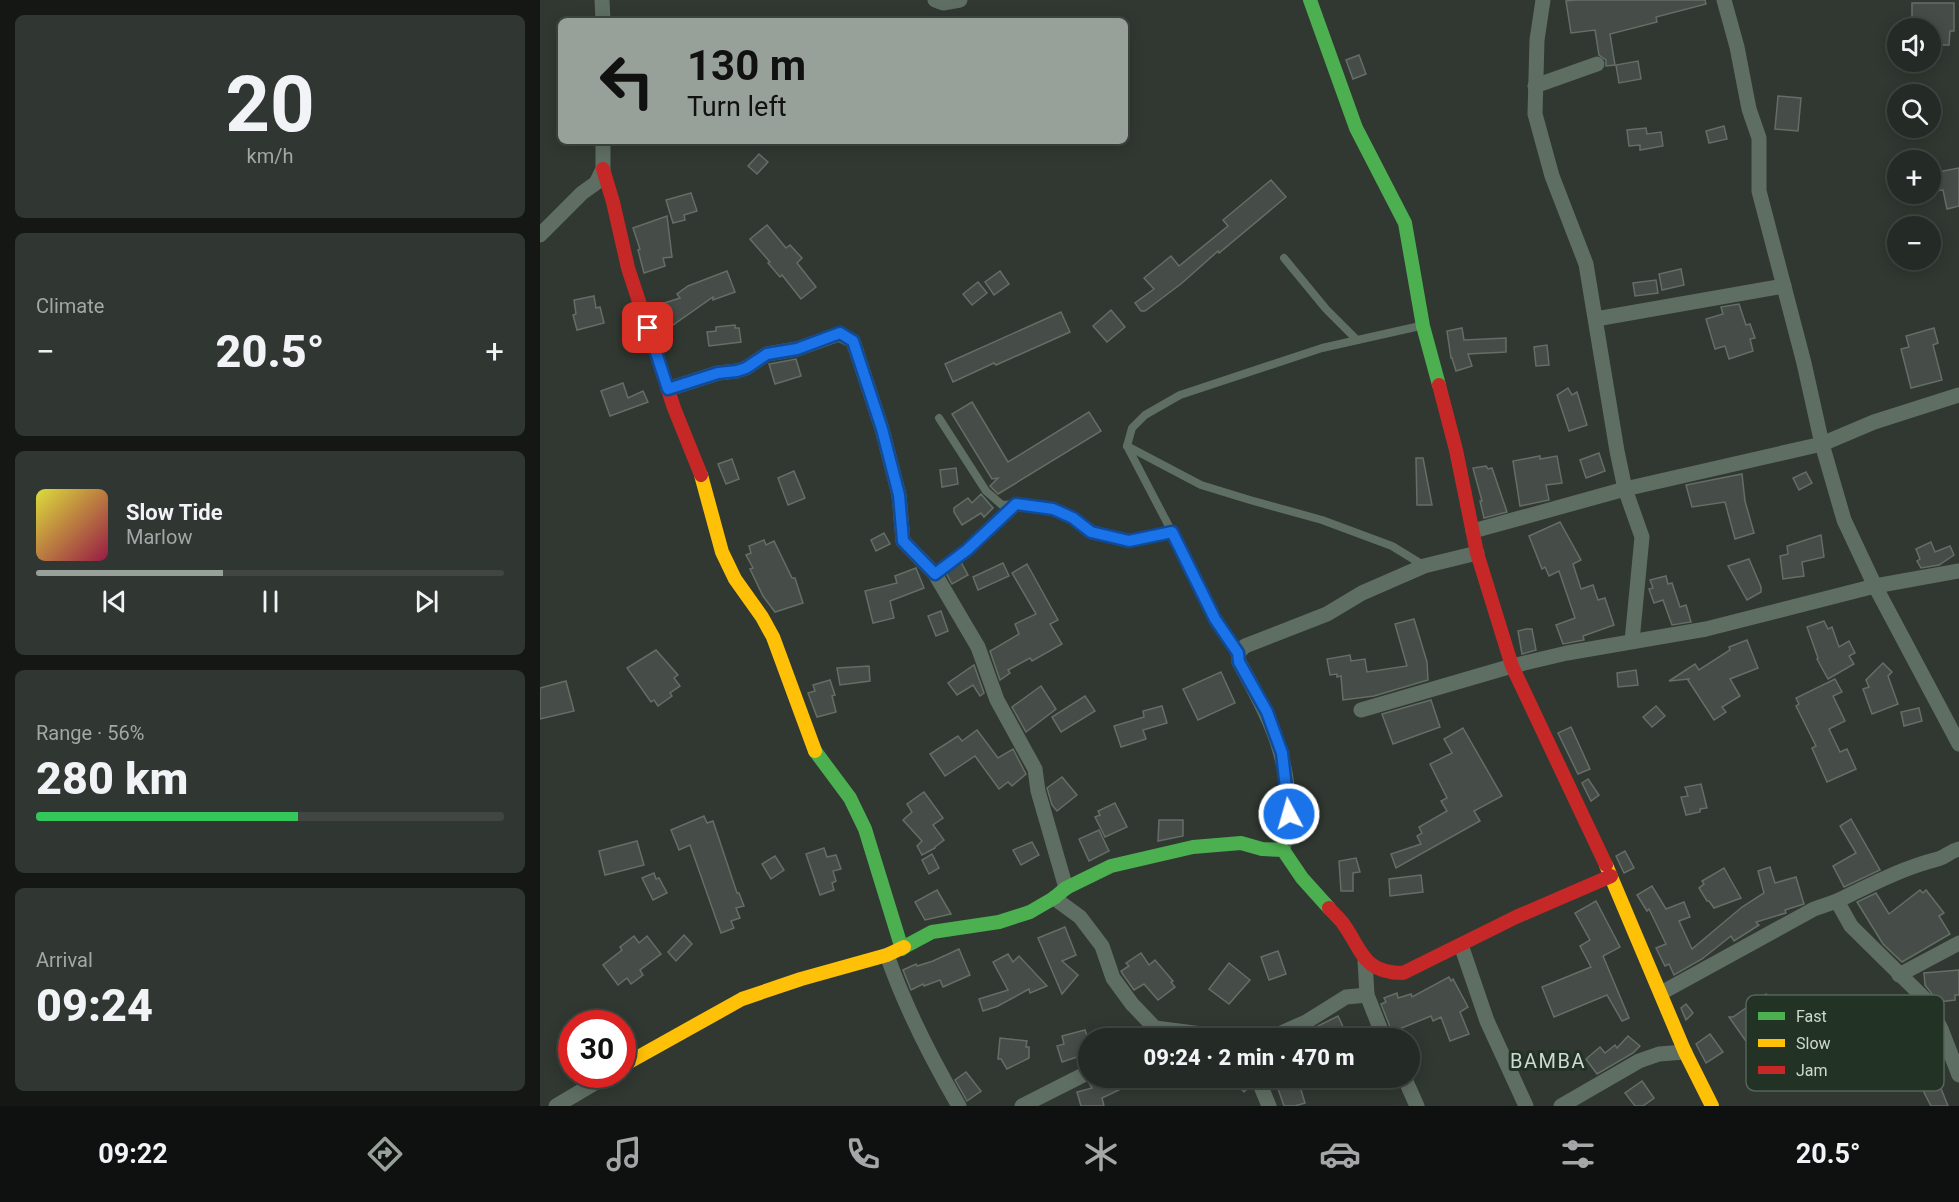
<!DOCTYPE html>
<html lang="en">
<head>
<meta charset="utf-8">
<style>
	:root { --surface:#242a25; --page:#303632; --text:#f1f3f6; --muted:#a3a7a7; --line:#414642; --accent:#97a199 }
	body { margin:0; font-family:Roboto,sans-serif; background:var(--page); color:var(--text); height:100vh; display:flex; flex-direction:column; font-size:22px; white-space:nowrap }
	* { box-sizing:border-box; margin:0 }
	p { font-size:20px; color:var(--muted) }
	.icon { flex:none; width:33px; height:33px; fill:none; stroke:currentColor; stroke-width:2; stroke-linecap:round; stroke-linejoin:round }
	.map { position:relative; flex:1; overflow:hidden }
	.sheet { display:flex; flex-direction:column; gap:15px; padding:15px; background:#141714; width:540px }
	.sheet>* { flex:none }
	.banner { position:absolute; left:18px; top:18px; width:570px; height:126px; border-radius:9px; box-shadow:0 3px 15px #0003,0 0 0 2px var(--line); background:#97a199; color:#111; overflow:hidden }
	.fabs { position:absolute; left:1347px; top:18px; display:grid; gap:12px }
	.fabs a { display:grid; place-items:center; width:54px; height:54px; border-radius:50%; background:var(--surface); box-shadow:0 3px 15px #0003,0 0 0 2px var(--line); font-size:30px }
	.speed { position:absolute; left:18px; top:1010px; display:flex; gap:12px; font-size:30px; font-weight:700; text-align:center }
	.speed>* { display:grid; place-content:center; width:78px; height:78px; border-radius:50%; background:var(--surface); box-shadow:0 3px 15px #0003,0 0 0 2px var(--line); line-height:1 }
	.speed .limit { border:9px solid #d22; background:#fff; color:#111 }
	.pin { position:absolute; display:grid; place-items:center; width:51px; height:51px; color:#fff; margin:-26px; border-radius:12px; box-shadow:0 3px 9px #0006 }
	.me { position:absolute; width:66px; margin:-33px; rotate:354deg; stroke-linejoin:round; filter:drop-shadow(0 0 4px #0008) }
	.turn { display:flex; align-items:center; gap:21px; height:126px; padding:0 30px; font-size:27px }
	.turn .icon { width:78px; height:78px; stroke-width:2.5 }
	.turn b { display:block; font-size:42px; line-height:51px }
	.big { font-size:45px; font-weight:800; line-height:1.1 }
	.sheet .widget { flex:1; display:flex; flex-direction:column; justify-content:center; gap:9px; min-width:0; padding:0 21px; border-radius:9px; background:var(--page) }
	.sheet .dial { align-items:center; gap:0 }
	.dial b { font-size:78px; line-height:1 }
	.song { display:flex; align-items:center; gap:18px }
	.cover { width:72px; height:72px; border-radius:9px; background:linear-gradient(135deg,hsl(60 70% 55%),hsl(340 70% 35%)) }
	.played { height:6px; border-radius:3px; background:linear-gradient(90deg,var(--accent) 40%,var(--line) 40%) }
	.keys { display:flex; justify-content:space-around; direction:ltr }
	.heat { display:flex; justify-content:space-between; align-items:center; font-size:33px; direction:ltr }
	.charge { height:9px; border-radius:4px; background:linear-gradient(90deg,#34c759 56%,var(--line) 0) }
	.trip { position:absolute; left:538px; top:1028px; width:342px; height:60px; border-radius:30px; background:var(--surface); box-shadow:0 3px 15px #0003,0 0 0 2px var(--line); font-weight:800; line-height:60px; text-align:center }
	.tabs { display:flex; height:96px; justify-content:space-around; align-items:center; background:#0e110f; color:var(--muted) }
	.tabs .icon { width:42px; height:42px }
	.tabs .on { color:var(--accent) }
	.tabs b { font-size:27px; color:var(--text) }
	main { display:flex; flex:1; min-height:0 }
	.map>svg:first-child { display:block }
</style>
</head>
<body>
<main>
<section class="sheet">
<div class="widget dial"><b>20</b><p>km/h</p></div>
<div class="widget"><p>Climate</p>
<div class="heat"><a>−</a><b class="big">20.5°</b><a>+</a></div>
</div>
<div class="widget">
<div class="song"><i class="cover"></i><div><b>Slow Tide</b><p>Marlow</p></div></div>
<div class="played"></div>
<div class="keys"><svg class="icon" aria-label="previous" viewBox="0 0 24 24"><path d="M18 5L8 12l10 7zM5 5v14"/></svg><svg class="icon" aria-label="pause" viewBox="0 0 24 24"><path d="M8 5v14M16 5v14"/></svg><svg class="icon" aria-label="next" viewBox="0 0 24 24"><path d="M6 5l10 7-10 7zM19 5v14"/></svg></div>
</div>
<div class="widget"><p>Range · 56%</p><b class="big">280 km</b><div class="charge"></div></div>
<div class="widget"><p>Arrival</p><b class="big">09:24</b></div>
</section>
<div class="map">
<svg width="1419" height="1106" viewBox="0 0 1419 1106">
	<rect width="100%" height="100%" fill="#303831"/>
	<g fill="#464c47" stroke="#656d67" stroke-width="1.5">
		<path d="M1035,0H1165L1166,4L1116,17L1117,22L1070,34L1075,65L1066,66V60L1059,55L1055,30L1031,33L1026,1Z"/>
		<path d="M1372,3H1414V31H1410L1409,45H1390V28H1372Z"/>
		<path d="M819,55L826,74L813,79L806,60Z"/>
		<path d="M1098,61L1101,79L1079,83L1076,65Z"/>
		<path d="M1238,96L1261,98L1258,131L1235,129Z"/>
		<path d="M1184,126L1187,139L1169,143L1166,131Z"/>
		<path d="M1106,128L1107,134L1121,132L1123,146L1100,150V145L1089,146L1087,130Z"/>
		<path d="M219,154L228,162L217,174L208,166Z"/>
		<path d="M1419,168V206L1407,209L1403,190L1396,191L1392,173Z"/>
		<path d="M731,180L746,197L679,253L678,251L642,283L605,311H601L595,303L614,289L604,278L631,256L639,266L688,226L683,220Z"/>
		<path d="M151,193L157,211L144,215L145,220L133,223L126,200Z"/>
		<path d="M127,216L132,257L123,258L125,266L104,273L98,250L100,249L93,228Z"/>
		<path d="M227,225L246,248L250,245L262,258L257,263L276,287L261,299L242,275L240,277L228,263L230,262L210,239Z"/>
		<path d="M1141,269L1144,285L1122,290L1119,274Z"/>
		<path d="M187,271L195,292L173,300V297L123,332L115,306L140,298L137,294L148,286Z"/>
		<path d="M460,271L469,284L454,295L445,282Z"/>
		<path d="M1116,280L1118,293L1095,296L1093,283Z"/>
		<path d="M438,282L447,293L432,305L423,294Z"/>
		<path d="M54,296L56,308L60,307L64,323L37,330L33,315L36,314L34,300Z"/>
		<path d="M1199,304L1206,325L1210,324L1215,338L1210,339L1213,351L1189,359L1185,346L1175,349L1166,319L1183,314L1181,307Z"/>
		<path d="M571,310L585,327L567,342L553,326Z"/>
		<path d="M521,312L530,332L456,365L454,363L413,382L405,364Z"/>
		<path d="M195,325V328H199L201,342L169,346L167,332L176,331V327Z"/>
		<path d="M922,328L924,340L966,338V352L928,354L932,366L916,371L912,358H911L907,331Z"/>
		<path d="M1394,328L1398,343L1393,345L1402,380L1371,388L1361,349L1369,347L1366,336Z"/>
		<path d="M1007,345L1009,365L996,366L994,347Z"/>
		<path d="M256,359L261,376L235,384L229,364Z"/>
		<path d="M83,383L88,398L103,391L108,402L70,416L61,391Z"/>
		<path d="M1028,388L1032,395L1037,392L1047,425L1029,431L1017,395Z"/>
		<path d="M432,402L468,462L549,412L561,431L458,494L450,486L458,478L452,479L412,414Z"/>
		<path d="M1059,453L1065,471L1046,478L1040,460Z"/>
		<path d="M1000,456V459L1017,456L1022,483L1006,485L1009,500L980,506L973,461Z"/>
		<path d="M876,458H883L892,505H877Z"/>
		<path d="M192,459L199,479L186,484L178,464Z"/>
		<path d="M946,466L948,469L952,468L967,512L944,518L940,501H942L933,468Z"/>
		<path d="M416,468L418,484L402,487L400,470Z"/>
		<path d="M254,471L265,498L248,505L238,478Z"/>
		<path d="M1266,472L1272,483L1259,490L1253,478Z"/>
		<path d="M1202,474L1205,501L1214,533L1195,539L1185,502L1152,507L1146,485Z"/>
		<path d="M441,494L453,508L444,517L441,513L422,525L414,512V508L428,498L432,503Z"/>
		<path d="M1020,522L1041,560L1033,564L1041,589L1053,585L1058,600L1065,598L1074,625L1043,636L1044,640L1023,644L1016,625L1035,618L1019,571L1009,576L1005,567L1002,569L989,536Z"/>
		<path d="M344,533L350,544L336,551L331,540Z"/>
		<path d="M1281,535L1284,557L1262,562L1264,576L1243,579L1240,556L1248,554L1247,546Z"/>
		<path d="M224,540L226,545L234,541L252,578H255L263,603L235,612L223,596L210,569L213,568L206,555L211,553L209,546Z"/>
		<path d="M1391,542L1395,552L1410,546L1414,555L1399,565L1381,568L1377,561L1380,559L1376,549Z"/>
		<path d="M1209,559L1221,587V592L1207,600L1188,566Z"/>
		<path d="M421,562L428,575L412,584L406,573Z"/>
		<path d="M463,563L469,576L438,590L433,577Z"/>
		<path d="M487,564L518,620L510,624L522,644L492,661L490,658L468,670L470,673L460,680L450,651L479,634L475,624L496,614L472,573Z"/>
		<path d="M376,568L384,588L350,601L354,618L333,623L325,591L357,583L355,576Z"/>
		<path d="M1126,576L1128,584L1132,583L1140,607L1146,605L1151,622L1132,625L1123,600L1114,603L1109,589L1113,588L1110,580Z"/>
		<path d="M401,611L408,631L396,636L388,616Z"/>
		<path d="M874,619L887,662L888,680L834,696L803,700L801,676L797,677V674L790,675L787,659L810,655L811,661L825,659L827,672L867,666L855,624Z"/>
		<path d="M1284,621L1288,629L1292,627L1299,647L1309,641L1315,653L1309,656L1314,664L1288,679L1277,659L1278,658L1267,627Z"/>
		<path d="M986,629H992L996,650L982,654L978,631Z"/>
		<path d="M1207,640L1218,668L1190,679L1200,696L1182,707L1186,712L1174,720L1148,680L1149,679L1129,681L1155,664L1159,670L1190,650L1189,647Z"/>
		<path d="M116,650L138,675L134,678L140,686L130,693L132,696L118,706L114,700L111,702L87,668Z"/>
		<path d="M1343,663L1352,672L1348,676L1358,704L1332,714L1323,689L1329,687L1326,680Z"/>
		<path d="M434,665L444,693L440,696L433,685L417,695L408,683Z"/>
		<path d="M329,666L330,681L300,685L297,668Z"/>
		<path d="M1096,670L1098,685L1078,687L1077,673Z"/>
		<path d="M681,672L695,703L658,720L643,689Z"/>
		<path d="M1295,679L1302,692L1293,696L1305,721L1289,729L1300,752L1307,749L1316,769L1287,782L1272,748L1276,746L1256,706L1259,704L1256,698Z"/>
		<path d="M290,680L295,695L292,696L296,712L277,717L268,693L275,691L273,685Z"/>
		<path d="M26,681L34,711L0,719V688Z"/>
		<path d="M501,686L516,709L486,732L472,707Z"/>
		<path d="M545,696L555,711L521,732L512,717Z"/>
		<path d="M891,700L900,727L853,744L842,714Z"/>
		<path d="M622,706L627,723L603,730L606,739L581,747L574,726L604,717L603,711Z"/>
		<path d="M1116,706L1125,716L1112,727L1103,717Z"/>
		<path d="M1379,708L1382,721L1364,726L1361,712Z"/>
		<path d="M1031,727L1050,769L1038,774L1018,733Z"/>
		<path d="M923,728L962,796L934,811L940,821L856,868L851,854L881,844L877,836L882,833L879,827L907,811L901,801L907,798L890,764L912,753L904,739Z"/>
		<path d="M437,730L458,758L473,749L486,774L472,786L468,782L459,789L435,756L405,776L390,754L418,736L422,741Z"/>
		<path d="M522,777L537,795L517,811L512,805L507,788Z"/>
		<path d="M1048,779L1059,795L1051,801L1042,783Z"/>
		<path d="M1161,784L1167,808L1160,809V812L1146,815L1141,797L1148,796L1145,787Z"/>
		<path d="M384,792L403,818L393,825L404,840L395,847V848L382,855L377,846L382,841L363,820L372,812L367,804Z"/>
		<path d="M575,803L587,827L565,837L555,817L560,815L558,811Z"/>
		<path d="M164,816L167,823L173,821L197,893H199L204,906L196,908L200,918L191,921L194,928L181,933L150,845L139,850L131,830Z"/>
		<path d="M1311,819L1340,870L1304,887L1293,866L1316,853L1300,826Z"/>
		<path d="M619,820H643V836L618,841Z"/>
		<path d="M559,830L569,851L549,861L539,839Z"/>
		<path d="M97,841L104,865L65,875L59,851Z"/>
		<path d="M492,842L499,855L481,865L473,850Z"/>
		<path d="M284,848L287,857L296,855L301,869L293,871L296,881L292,883L294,890L280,895L266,854Z"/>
		<path d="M1085,851L1094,868L1084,873L1076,856Z"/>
		<path d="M392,854L399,868L389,874L382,860Z"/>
		<path d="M235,856L244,870L231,879L222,864Z"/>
		<path d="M816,858L820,872L813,873V891H801L799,861Z"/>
		<path d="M1230,867L1235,883L1256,877L1264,904L1245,910L1246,913L1216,922L1219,925L1194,941L1191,936L1162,959L1134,975L1129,964L1125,966L1116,948L1126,944L1109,909L1107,911L1097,895L1112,886L1126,909L1144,902L1150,917L1139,921L1152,949L1202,907L1224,893L1218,871Z"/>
		<path d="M1184,868L1201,898L1174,908L1169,901H1167L1159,888L1164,884L1162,881Z"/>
		<path d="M114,873L116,879L119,878L127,893L113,900L102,878Z"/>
		<path d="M881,875L883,892L850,896L849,879Z"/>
		<path d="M397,890L411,914L385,920L375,902Z"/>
		<path d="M1380,890L1383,893L1386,890L1404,913L1399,916L1410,934L1362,962L1343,944L1317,902L1336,893L1349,914Z"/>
		<path d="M1056,901L1080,947L1063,956L1089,1018L1082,1021L1067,995L1014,1017L1002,987L1051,967L1040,946L1050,940L1035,913Z"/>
		<path d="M525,927L536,955L522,961L538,975L522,994L498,938Z"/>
		<path d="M144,935L152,944L136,961L128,952Z"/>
		<path d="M94,936L99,943L107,936L121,954L100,970L103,975L91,984L87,978L78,985L63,965L82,950L80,947Z"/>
		<path d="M419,949L430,975L403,987L400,980L384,986L383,984L371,990L363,970L376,964L377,966L393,961Z"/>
		<path d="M738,951L746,974L729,980L721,957Z"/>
		<path d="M601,953L609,965L615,960L633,981L631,982L635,987L618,1000L604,984L594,990L582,973L581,971L589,966L586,963Z"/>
		<path d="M468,954L473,962L479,956L507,986L490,993L489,989L458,1006L443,1011L439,999L468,990L453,962Z"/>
		<path d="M689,963L710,980L689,1004L669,989Z"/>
		<path d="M1419,970V995H1415V1000L1398,1002L1385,985L1384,973Z"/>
		<path d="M909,977L911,981L913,979L928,1007L920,1012L929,1034L910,1041L901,1017L893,1021L891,1016L852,1032L841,1004L846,1002L844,998L857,993L858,998L871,994L872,997Z"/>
		<path d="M1226,994L1244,1019L1208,1044L1189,1017H1193Z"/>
		<path d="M1146,1004L1153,1013L1146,1020L1141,1008Z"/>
		<path d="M798,1016L807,1035L799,1038H754Z"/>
		<path d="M545,1030L547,1036H549V1053L522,1062L517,1046L524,1044L522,1036Z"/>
		<path d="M1170,1034L1183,1052L1166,1063L1156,1044Z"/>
		<path d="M1088,1036L1100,1046L1093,1053L1057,1074L1046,1059L1060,1047L1065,1053L1075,1045L1077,1048Z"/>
		<path d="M460,1038L487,1041L486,1047H489V1058L467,1069L461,1059H458Z"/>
		<path d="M1380,1049L1402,1091L1408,1106H1391L1366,1057Z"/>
		<path d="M426,1072L441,1091L427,1101L415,1080Z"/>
		<path d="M559,1077H606V1080L581,1088V1089L562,1098L564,1106H541L537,1092L552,1088L549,1083Z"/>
		<path d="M691,1077H707L710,1086L704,1092Z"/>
		<path d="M734,1077H748L749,1082L758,1080L765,1103L755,1106H744Z"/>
		<path d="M1102,1081L1114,1098L1103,1106H1095L1085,1093Z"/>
	</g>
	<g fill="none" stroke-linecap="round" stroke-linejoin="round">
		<g stroke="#5f6e62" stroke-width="8">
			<path d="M744,258L786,309L817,340"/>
			<path d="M399,418L446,491L462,505L476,504L513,509L533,518L551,532L589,541L632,532"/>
			<path d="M587,446L661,485L710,500L782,520L852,546L883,565"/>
			<path d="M395,574L427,550L476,504"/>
			<path d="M698,653L674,619L632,532L587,446L592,428L605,415L640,395L782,348L880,326"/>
		</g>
		<g stroke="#5f6e62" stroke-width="15">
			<path d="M62,0L63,21"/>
			<path d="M395,0L403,3L420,0"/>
			<path d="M1003,0L997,40L995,114L1012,176L1046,264L1077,451L1085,489L1102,537L1092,641"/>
			<path d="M1184,0L1197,47L1209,109L1219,138V191L1264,363L1282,444L1304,520L1335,586L1419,744"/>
			<path d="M995,86L1057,64"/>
			<path d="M0,235L42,193L56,183L63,169V141"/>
			<path d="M1056,319L1244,286"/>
			<path d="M128,389L178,373L197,371L206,368L227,354L257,349L299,334L313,341L342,429L359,495L363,541L395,574L438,647L457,700L495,769L498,791L526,888"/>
			<path d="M933,531L1085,489L1282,444L1334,422L1419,395"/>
			<path d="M821,710L972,666L1027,653L1166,629L1335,586L1419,571"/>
			<path d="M743,850C745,838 749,825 749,813C748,752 728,714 699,662L698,653L705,646L787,614L822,593L884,566L937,553"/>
			<path d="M514,898L540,917L562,946L573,978L592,1004L615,1028L693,1038"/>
			<path d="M1297,901C1330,885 1362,868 1398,859C1406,857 1408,852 1419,849"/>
			<path d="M921,945L947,1021L986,1106"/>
			<path d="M347,955C365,1007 391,1058 419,1106"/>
			<path d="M825,961L827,995L844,1038"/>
			<path d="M1359,975L1419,943"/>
			<path d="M1121,993L1274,909L1297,901L1311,926L1387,1001L1401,1029L1419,1075"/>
			<path d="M719,1038L732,1037L766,1022L806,997L827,995"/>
			<path d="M717,1077L729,1106"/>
			<path d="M864,1077L877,1106"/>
			<path d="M16,1106L70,1074"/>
			<path d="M482,1106L549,1072"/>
			<path d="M1021,1106L1099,1061L1119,1054L1145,1052"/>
		</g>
		<g stroke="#4caf50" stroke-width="14">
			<path d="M770,0L816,128L865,223L883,326L899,385"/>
			<path d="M275,751L310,798L325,829L362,949"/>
			<path d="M364,947L392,932L459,922L490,912L514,898L526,888L571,866L653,847L701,843L722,849L743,850L762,878L789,908"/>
		</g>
		<g stroke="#ffc107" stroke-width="14">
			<path d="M161,475L182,552L195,579L222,617L233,637L275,751"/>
			<path d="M1066,865L1145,1052L1172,1106"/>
			<path d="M82,1066L202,999L261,979L347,955L364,947"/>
		</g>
		<g stroke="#c62828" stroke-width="14">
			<path d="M63,169L73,202L88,268L134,408L161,475"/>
			<path d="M899,385L916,450L937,553L972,666L1066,865"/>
			<path d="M789,908C793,913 798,917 802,922C822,949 822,973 863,973L976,917L1071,876"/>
		</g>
	</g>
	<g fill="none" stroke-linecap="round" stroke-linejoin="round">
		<defs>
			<path id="route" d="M108,328L128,389L178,373L197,371L206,368L227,354L257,349L300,333L313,341L342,429L359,495L363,541L395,574L427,550L476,504L513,509L533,518L551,532L589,541L632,532L675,619L698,653L699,662L727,712L742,753L749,814"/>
		</defs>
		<use href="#route" stroke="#114b97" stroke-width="15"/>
		<use href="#route" stroke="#1a73e8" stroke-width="10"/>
	</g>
	<g text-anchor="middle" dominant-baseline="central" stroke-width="6" stroke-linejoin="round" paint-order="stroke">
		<g font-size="20" letter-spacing="1.5" fill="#cfd9d1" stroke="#223225">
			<text x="1008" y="1061">BAMBA</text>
		</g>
	</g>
	<rect x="1206" y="995" width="198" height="96" rx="9" fill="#223225" stroke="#566459" stroke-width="1.5"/>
	<rect x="1218" y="1012" width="27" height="8" fill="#4caf50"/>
	<rect x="1218" y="1039" width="27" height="8" fill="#ffc107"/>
	<rect x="1218" y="1066" width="27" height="8" fill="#c62828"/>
	<g font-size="16" fill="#cfd9d1">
		<text x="1256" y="1022">Fast</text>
		<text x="1256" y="1049">Slow</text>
		<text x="1256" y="1076">Jam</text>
	</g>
</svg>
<div class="fabs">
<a><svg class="icon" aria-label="sound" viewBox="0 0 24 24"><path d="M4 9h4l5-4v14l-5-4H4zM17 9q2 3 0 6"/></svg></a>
<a><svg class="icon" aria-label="search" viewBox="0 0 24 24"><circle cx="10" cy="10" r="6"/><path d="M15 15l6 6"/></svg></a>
<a>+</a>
<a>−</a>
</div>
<div class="speed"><div class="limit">30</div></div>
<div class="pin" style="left:108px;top:328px;background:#d93025"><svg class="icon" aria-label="arrive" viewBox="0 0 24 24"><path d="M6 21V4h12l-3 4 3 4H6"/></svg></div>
<svg class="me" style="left:749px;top:814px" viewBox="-20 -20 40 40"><circle r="17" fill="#1a73e8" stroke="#fff" stroke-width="3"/><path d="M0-11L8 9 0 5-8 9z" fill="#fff"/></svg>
<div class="trip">09:24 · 2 min · 470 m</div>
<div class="banner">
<div class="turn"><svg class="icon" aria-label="left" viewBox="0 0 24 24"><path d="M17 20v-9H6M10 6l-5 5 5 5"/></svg><div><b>130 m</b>Turn left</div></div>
</div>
</div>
</main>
<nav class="tabs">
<b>09:22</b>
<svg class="icon on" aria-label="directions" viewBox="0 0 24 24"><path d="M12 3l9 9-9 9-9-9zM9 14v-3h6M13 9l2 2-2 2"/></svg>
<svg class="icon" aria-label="music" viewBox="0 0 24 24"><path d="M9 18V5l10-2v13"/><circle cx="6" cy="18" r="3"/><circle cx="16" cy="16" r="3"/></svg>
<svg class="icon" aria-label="phone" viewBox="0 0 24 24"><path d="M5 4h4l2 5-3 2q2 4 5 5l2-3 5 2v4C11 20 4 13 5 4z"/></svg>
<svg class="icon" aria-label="climate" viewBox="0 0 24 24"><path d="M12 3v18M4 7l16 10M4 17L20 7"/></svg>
<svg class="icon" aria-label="car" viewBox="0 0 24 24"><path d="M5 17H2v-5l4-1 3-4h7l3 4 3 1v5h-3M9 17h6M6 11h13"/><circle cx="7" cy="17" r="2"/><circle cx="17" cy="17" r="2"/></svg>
<svg class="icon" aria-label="filters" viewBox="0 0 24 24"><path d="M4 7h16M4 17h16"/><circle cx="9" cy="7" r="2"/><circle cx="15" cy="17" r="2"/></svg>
<b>20.5°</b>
</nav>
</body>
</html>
